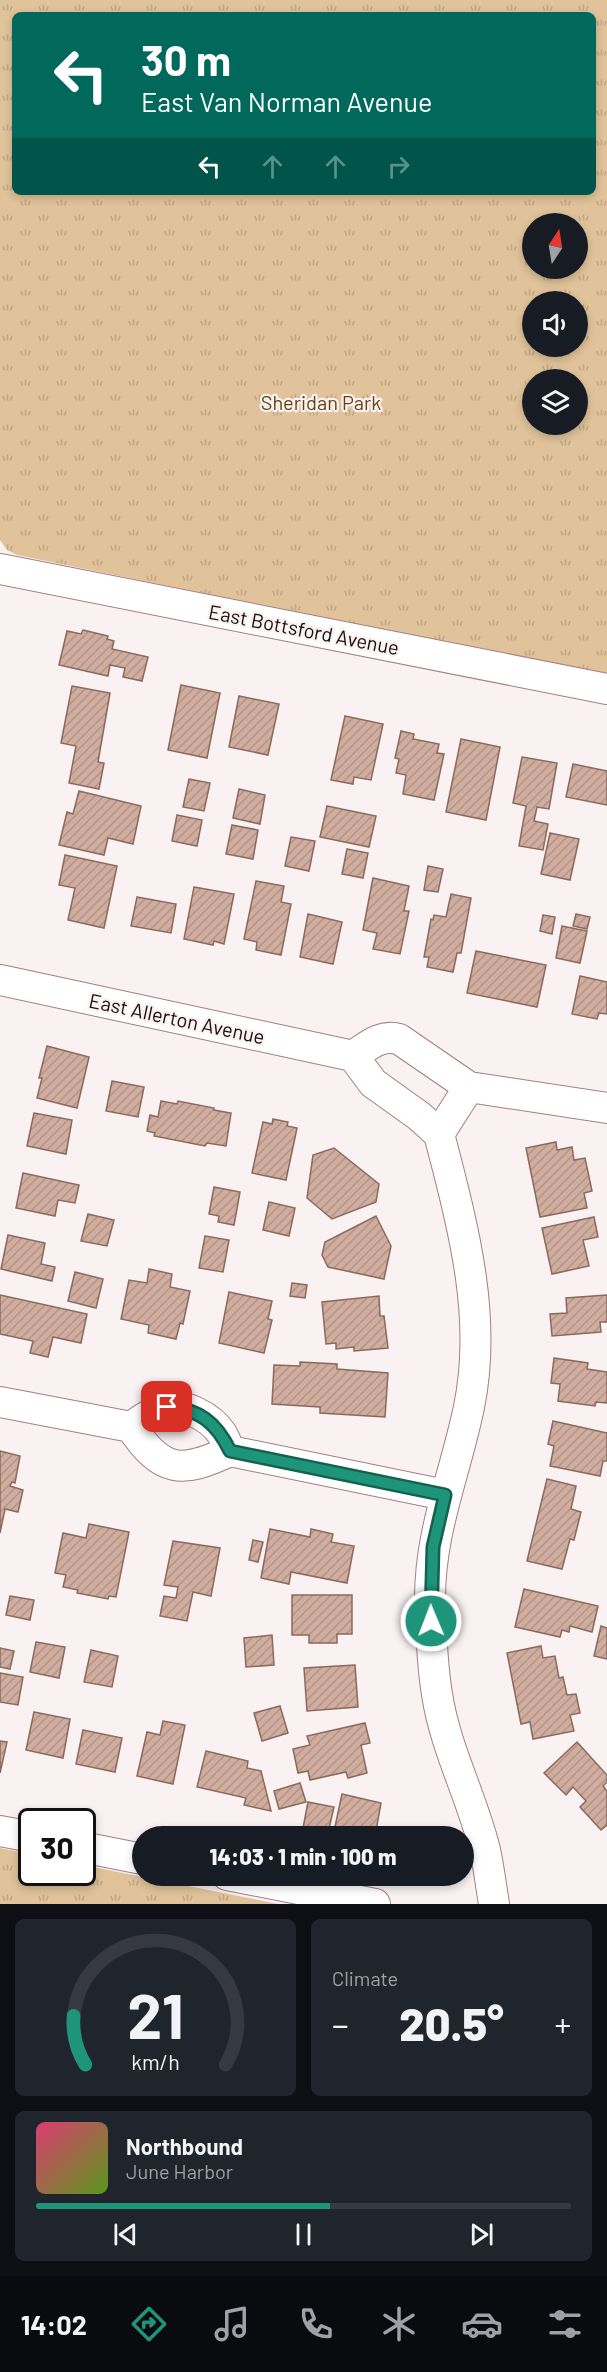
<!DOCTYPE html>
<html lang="en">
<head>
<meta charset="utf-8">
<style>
	:root { --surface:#171b24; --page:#20242c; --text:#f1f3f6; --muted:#9ea1a6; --line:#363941; --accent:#1e957a }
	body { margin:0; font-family:Barlow,sans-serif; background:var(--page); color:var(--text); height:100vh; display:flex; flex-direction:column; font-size:22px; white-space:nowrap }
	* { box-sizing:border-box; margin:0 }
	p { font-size:20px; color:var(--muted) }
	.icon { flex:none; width:33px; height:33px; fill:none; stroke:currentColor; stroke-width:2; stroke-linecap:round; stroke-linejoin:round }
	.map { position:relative; height:1904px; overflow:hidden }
	.side { display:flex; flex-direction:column; gap:15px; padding:15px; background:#0d0f14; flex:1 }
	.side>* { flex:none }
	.banner { position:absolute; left:12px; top:12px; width:584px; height:183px; border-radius:9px; box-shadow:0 3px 9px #0003; background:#00695c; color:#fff; overflow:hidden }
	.needle { width:39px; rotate:12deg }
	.fabs { position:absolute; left:522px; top:213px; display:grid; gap:12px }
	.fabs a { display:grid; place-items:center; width:66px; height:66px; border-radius:50%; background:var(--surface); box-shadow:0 3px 9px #0003; font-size:30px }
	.speed { position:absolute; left:18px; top:1808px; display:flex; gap:12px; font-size:30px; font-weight:700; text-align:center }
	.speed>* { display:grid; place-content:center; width:78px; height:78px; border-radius:50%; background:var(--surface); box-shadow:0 3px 9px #0003; line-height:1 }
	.speed .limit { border:3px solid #111; border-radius:9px; background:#fff; color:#111 }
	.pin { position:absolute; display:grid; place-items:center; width:51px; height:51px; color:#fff; margin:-26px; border-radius:12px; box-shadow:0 3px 9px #0006 }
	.me { position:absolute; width:66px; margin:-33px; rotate:359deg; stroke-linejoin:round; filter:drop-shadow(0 0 4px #0008) }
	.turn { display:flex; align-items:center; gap:21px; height:126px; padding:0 30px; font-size:27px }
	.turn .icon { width:78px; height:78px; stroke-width:2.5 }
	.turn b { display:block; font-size:42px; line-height:51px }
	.lanes { display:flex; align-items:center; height:57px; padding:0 30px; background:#0003; justify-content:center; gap:30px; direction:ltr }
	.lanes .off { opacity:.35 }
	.big { font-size:45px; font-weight:800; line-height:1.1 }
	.side .tile { flex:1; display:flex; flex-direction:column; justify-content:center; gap:9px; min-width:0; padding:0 21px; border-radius:9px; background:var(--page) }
	.side .dial { align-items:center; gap:0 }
	.dial svg { height:156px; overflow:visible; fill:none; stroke:var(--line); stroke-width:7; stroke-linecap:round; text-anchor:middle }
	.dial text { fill:var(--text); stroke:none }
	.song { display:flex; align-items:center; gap:18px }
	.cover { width:72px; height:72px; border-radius:9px; background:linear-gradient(135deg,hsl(340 70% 55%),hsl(90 70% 35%)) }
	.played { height:6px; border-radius:3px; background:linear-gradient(90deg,var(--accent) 55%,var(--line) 55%) }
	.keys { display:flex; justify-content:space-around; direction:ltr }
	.heat { display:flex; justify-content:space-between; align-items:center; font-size:33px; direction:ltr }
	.side .tiles { flex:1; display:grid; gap:15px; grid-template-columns:1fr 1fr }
	.tile:last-child { grid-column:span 2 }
	.trip { position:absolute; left:132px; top:1826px; width:342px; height:60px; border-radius:30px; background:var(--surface); box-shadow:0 3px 9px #0003; font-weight:800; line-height:60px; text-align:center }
	.tabs { display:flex; height:96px; justify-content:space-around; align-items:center; background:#090b0e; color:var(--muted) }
	.tabs .icon { width:42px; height:42px }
	.tabs .active { color:var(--accent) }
	.tabs b { font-size:27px; color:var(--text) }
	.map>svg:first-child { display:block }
</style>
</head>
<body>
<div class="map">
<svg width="607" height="1904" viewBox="0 0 607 1904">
	<defs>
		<pattern id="park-tufts" width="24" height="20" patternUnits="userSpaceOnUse" patternTransform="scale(1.5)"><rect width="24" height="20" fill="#e0c39a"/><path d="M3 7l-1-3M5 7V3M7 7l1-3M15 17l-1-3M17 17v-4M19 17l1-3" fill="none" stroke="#c0a684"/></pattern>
		<pattern id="building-hatch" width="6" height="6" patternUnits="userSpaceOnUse" patternTransform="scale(1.5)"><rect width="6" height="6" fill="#d0ad9f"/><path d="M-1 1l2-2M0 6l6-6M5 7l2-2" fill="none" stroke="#b29488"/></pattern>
	</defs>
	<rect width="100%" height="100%" fill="#f9f1f2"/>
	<g fill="url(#park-tufts)" fill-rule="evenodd">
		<path d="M0,0H607V676L17,555L7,550L0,540ZM15,15H592V192H15ZM532,224H578V268H532ZM532,302H578V346H532ZM532,380H578V424H532Z"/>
		<path d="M0,1848L31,1854L32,1872H82L83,1865L278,1904H0Z"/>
	</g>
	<g fill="url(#building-hatch)" stroke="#8a6a5d" stroke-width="1.5">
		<path d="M83,630L108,636L107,639L114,641L112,649L148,657L142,681L123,677L125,668L110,665L108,676L59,665L67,631L81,634Z"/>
		<path d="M181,685L220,693L207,758L168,750Z"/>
		<path d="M72,686L110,693L98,762L104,763L99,789L69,783L76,746L61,743Z"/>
		<path d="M239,696L279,704L268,755L229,747Z"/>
		<path d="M345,716L383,724L371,780L354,777L353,784L331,780Z"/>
		<path d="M401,731L414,734L413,739L439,744L437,753L444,754L434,800L403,794L406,775L396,773L399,759L395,758Z"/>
		<path d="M461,739L500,747L486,820L446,812Z"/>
		<path d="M522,757L557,763L549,809L537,807L534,821L548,824L543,850L519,846L526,806L513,803Z"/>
		<path d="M573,764L607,771V805L566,797Z"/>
		<path d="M189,779L210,783L204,811L183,807Z"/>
		<path d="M239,789L265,795L260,824L233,818Z"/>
		<path d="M79,791L141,806L133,844L108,838L104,855L59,845L67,812L73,814Z"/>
		<path d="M327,806L376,816L369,847L320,837Z"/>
		<path d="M177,815L202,820L197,846L172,841Z"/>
		<path d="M232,825L258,830L253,859L226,854Z"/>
		<path d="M550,833L579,839L570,880L541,874Z"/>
		<path d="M291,837L315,841L309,871L285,866Z"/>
		<path d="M347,849L368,853L363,878L342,874Z"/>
		<path d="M65,855L117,866L104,928L68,920L75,888L59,885Z"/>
		<path d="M428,866L443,869L438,892L424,890Z"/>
		<path d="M373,878L409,886L404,911H409L400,954L373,949L377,933L363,930Z"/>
		<path d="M256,881L284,886L281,902L291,904L281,955L256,950L257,942L244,939Z"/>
		<path d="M194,887L234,894L224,944L214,941L213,945L184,939Z"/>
		<path d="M451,894L471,898L461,953H457L453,972L427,967L429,957H424L431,919L433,920L434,915L446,917Z"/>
		<path d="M137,897L176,904L171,933L131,926Z"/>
		<path d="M308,914L342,922L333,964L300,957Z"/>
		<path d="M576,914L590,917L587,929L573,926Z"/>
		<path d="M543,915L555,917L552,934L540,931Z"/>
		<path d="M562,926L587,931L580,963L556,958Z"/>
		<path d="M476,951L546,965L537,1007L467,993Z"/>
		<path d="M580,976L607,982V1014L599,1013L597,1019L572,1014Z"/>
		<path d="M47,1046L89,1057L77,1108L37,1098L42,1078H39Z"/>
		<path d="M112,1081L144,1087L138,1117L106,1111Z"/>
		<path d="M161,1101L177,1104L178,1101L214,1108V1110L231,1113L226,1146L207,1143L205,1146L154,1136L155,1133L147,1131L150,1115L158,1117Z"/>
		<path d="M34,1113L72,1120L66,1154L27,1146Z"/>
		<path d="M273,1119L288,1122L287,1126L297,1128L286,1180L252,1173L263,1122L272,1124Z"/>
		<path d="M556,1142L557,1150L572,1147L574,1160L585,1158L592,1191L584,1193L587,1208L540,1217L526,1148Z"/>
		<path d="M334,1148L379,1184L376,1202L332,1219L307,1198L313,1155Z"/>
		<path d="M23,1173L79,1185L75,1203L58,1200L55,1216L16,1208Z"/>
		<path d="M214,1187L240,1192L234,1225L218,1222L219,1216L209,1214Z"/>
		<path d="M269,1202L295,1208L289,1236L263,1230Z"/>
		<path d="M88,1214L114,1220L107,1246L81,1241Z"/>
		<path d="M376,1216L391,1246L384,1279L328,1267L322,1255L325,1242Z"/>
		<path d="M594,1217L598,1237L583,1240L589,1266L552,1274L542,1228Z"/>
		<path d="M8,1235L45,1243L41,1264L55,1267L52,1281L1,1269Z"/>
		<path d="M205,1236L229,1240L223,1272L199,1268Z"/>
		<path d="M149,1269L172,1274L170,1287L190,1291L183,1324L180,1323L176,1339L148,1333L149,1325L121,1319L129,1280L147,1283Z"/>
		<path d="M75,1272L103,1279L96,1308L68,1301Z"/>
		<path d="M292,1283L307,1285L305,1298L290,1296Z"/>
		<path d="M229,1292L272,1301L268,1319L272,1320L264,1353L219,1343Z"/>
		<path d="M0,1295L87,1314L81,1343L53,1337L48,1357L30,1353L33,1341L0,1334Z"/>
		<path d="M607,1295V1322H600L601,1332L552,1336L550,1314L567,1313L566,1298Z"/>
		<path d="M379,1296L380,1316H384L388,1348L354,1351V1347L336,1349V1343L326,1344L322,1302Z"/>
		<path d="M554,1358L588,1363L587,1369L607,1372V1403L596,1402L595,1406L558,1401L560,1384L551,1383Z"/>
		<path d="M300,1362L337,1364V1369L388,1373L385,1417L320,1413V1407L272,1404L274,1365L300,1366Z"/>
		<path d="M553,1421L607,1433V1461H603L600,1476L550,1466L554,1446L548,1444Z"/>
		<path d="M0,1451L20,1456L15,1483L12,1482L10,1486L23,1490L18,1512L5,1509L0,1533Z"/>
		<path d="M547,1479L576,1486L571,1509L581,1512L574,1540L570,1539L562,1569L527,1561Z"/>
		<path d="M89,1524L129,1532L116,1597L109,1596L108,1599L77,1593L78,1590L63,1587L66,1575L55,1573L63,1533L86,1538Z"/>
		<path d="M270,1529L310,1537L311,1529L333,1534L331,1542L354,1546L347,1583L291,1572L289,1584L261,1578Z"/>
		<path d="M253,1540L263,1542L258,1562L249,1560Z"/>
		<path d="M173,1541L220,1548L211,1596L193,1592L187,1621L160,1616L164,1596L176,1598L178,1587L164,1585Z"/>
		<path d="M524,1589L598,1606L592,1632L570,1626L569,1632L562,1630L560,1637L515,1627Z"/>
		<path d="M292,1595H352V1634H337V1643H309V1635H292Z"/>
		<path d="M10,1596L34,1600L30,1620L6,1615Z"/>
		<path d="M601,1626L607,1628V1659L594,1656Z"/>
		<path d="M272,1635L274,1665L246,1667L244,1638Z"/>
		<path d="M36,1642L65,1647L59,1678L30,1672Z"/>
		<path d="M541,1646L543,1658L555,1656L559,1678L563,1677L567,1695L576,1694L580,1713L570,1715L574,1731L533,1739L530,1722L521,1724L507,1653Z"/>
		<path d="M0,1648L14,1651L10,1669L0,1667Z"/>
		<path d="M91,1650L118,1656L112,1687L84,1682Z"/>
		<path d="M355,1665L358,1707L307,1711L304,1668Z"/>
		<path d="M0,1673L23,1677L18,1705L0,1702Z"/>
		<path d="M280,1706L288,1733L262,1741L254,1713Z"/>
		<path d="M34,1712L70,1719L63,1758L26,1750Z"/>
		<path d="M163,1721L185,1725L173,1784L137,1776L147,1732L160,1735Z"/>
		<path d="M365,1723L370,1743L361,1745L367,1773L348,1778L346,1772L310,1780L308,1771L298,1773L293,1749L310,1745L307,1736Z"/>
		<path d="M83,1730L122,1738L115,1772L76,1764Z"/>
		<path d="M0,1741L7,1742L0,1773Z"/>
		<path d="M577,1742L607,1775V1782L603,1786L607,1791V1825L601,1830L580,1807L586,1801L573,1787L566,1795L544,1773Z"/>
		<path d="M206,1751L248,1761L247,1768L261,1771L271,1811L244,1805L246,1798L197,1787Z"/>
		<path d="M300,1783L306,1802L279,1809L274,1791Z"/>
		<path d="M342,1794L381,1803L375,1836H333Z"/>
		<path d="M308,1802L334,1807L328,1833L303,1828Z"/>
	</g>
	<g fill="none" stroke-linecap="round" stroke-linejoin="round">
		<defs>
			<g id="street">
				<path d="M0,569L607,689"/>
				<path d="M0,980L353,1056"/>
				<path d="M469,1087L439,1134L419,1116L373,1083L353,1056C368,1046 381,1034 399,1039L469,1087L607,1108"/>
				<path d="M439,1134C462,1223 488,1315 469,1407C455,1475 429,1532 430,1603C431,1633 432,1664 437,1694C445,1748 472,1797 485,1850C489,1868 491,1886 494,1904"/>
				<path d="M0,1402L131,1427C162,1473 181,1474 230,1451C227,1445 225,1439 222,1434C211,1417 183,1402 164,1408C151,1412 141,1420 131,1427"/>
				<path d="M230,1451L445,1495"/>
				<path d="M0,1831L32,1837"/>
				<path d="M82,1847L142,1859"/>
				<path d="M227,1875L375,1904"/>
			</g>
		</defs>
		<use href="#street" stroke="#a47f83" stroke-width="32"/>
		<use href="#street" stroke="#fff" stroke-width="30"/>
	</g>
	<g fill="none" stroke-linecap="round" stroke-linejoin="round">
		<defs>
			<path id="route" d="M167,1407C199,1409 216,1422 230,1451L445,1495L433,1547L431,1621"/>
		</defs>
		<use href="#route" stroke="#14614f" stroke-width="15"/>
		<use href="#route" stroke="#1e957a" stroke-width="10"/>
	</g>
	<g text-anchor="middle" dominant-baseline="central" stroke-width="4.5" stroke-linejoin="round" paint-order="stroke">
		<g font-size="20" fill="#63440e" stroke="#f9f1f2">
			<text x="321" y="402">Sheridan Park</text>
		</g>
		<g font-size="20" fill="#190c0d" stroke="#f9f1f2">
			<text transform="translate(304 629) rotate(11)">East Bottsford Avenue</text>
			<text transform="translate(177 1018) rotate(12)">East Allerton Avenue</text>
		</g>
	</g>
</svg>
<div class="fabs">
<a><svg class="needle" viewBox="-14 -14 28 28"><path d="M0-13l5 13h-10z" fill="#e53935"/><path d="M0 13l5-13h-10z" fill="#9ea1a6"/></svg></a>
<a><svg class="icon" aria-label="sound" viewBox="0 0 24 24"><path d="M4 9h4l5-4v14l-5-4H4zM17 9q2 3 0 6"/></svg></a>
<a><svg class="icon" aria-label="layers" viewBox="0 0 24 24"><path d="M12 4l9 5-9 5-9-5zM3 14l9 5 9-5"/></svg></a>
</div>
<div class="speed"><div class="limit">30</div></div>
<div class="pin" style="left:167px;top:1407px;background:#d93025"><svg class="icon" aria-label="arrive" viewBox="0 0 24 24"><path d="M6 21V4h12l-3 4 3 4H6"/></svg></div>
<svg class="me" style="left:431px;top:1621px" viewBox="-20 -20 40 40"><circle r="17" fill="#1e957a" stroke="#fff" stroke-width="3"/><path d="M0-11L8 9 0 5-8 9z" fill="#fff"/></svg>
<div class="trip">14:03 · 1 min · 100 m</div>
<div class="banner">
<div class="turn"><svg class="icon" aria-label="left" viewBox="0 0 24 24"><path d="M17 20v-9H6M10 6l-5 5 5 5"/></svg><div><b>30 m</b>East Van Norman Avenue</div></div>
<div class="lanes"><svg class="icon" aria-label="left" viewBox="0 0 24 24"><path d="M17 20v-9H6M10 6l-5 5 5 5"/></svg><svg class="icon off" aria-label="ahead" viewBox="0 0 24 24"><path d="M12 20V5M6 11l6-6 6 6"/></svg><svg class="icon off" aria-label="ahead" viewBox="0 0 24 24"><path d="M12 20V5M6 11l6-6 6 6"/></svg><svg class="icon off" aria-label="right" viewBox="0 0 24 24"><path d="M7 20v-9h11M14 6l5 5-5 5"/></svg></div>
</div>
</div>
<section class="side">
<div class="tiles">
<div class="tile dial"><svg viewBox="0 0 100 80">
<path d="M14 69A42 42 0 1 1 86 69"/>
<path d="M14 69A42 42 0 0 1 8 44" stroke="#1e957a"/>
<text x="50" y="56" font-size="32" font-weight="700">21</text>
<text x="50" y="72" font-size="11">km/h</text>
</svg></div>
<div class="tile"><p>Climate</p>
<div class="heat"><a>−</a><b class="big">20.5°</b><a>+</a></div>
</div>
<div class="tile">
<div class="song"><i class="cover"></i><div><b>Northbound</b><p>June Harbor</p></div></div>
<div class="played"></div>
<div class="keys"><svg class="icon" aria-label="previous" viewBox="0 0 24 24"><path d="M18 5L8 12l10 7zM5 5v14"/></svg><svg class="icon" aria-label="pause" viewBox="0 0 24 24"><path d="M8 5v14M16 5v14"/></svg><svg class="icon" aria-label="next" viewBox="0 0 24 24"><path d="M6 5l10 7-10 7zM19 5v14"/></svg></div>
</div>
</div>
</section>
<nav class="tabs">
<b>14:02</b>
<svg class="icon active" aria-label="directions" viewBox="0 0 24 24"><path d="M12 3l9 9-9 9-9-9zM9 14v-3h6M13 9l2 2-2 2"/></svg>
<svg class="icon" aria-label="music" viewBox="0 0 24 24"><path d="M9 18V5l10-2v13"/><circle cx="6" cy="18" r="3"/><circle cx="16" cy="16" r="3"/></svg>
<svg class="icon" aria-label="phone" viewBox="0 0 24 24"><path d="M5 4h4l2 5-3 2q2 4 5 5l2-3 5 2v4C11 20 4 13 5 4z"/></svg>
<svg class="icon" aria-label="climate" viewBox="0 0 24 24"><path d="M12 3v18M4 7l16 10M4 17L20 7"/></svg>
<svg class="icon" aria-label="car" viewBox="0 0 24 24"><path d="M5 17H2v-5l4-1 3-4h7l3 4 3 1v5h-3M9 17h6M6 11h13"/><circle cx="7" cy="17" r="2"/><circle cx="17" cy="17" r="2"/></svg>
<svg class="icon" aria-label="filters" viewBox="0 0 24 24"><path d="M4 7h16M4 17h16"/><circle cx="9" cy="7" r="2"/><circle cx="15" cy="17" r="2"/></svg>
</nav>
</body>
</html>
